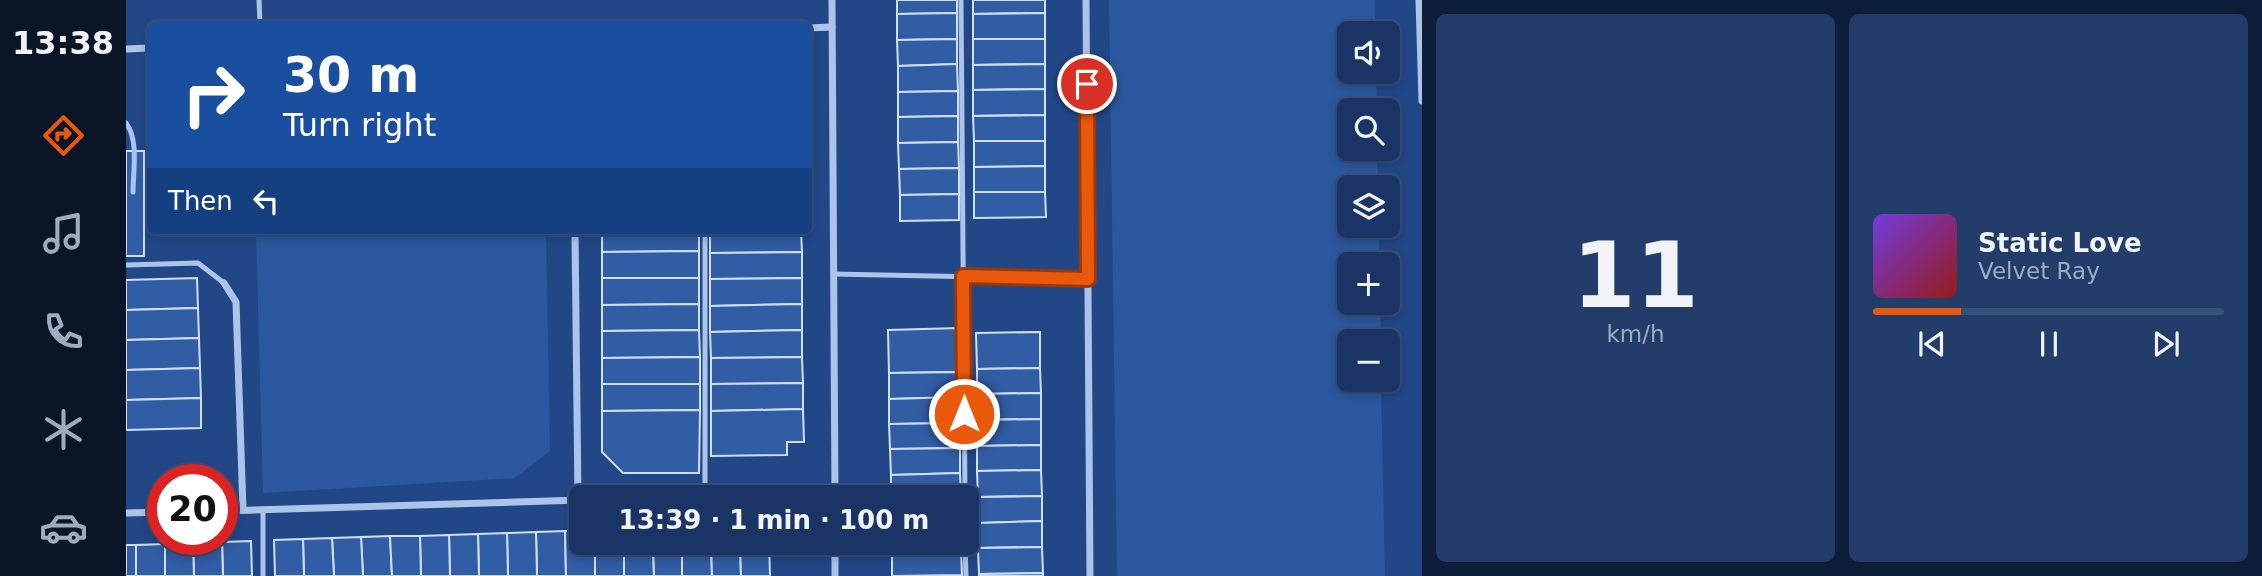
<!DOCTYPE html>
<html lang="en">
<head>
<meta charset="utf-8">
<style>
	:root { --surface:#1a3565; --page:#233d6b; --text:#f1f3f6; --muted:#9fabbf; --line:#385079; --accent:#ea580c }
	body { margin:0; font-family:"DejaVu Sans",sans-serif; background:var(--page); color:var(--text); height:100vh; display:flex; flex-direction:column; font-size:26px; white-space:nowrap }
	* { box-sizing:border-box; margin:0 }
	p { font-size:23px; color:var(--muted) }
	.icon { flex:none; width:38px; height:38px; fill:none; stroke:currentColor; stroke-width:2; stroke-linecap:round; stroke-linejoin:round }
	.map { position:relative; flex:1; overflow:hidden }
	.panel { display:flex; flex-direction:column; gap:14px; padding:14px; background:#0e1d38; width:840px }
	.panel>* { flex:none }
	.guide { position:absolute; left:21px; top:21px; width:665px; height:214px; border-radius:10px; box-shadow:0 4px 10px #0003,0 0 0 2px var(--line); background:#1a4fa0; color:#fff; overflow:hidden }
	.buttons { position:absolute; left:1211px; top:21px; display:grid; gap:14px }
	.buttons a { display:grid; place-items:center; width:63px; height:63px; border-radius:10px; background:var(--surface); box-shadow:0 4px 10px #0003,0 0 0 2px var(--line); font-size:35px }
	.speed { position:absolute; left:21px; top:464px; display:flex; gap:14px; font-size:35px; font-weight:700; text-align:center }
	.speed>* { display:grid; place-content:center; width:91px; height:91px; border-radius:50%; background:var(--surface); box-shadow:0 4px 10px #0003,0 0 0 2px var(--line); line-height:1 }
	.speed .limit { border:10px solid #d22; background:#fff; color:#111 }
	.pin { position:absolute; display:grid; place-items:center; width:60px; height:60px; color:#fff; margin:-30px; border:4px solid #fff; border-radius:50%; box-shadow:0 2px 7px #0007 }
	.me { position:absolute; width:77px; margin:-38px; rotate:0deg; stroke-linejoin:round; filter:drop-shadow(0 0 5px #0008) }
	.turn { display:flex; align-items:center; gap:24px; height:147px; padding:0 21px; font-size:32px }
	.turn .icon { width:91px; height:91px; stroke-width:2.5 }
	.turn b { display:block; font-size:49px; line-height:60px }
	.then { display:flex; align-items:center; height:66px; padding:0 21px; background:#0003; gap:14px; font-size:26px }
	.panel .widget { flex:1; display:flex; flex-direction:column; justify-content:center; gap:10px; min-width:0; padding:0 24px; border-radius:10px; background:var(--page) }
	.panel .dial { align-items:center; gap:0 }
	.dial b { font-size:91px; line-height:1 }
	.song { display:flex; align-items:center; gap:21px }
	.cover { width:84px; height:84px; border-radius:10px; background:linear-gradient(135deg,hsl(260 70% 55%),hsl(0 70% 35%)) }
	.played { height:7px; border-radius:4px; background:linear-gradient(90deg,var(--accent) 25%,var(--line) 25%) }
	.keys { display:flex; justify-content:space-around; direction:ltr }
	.panel .tiles { flex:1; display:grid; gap:14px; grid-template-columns:repeat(2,1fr) }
	.trip { position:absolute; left:443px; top:485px; width:410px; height:70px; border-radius:10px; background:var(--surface); box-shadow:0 4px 10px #0003,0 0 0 2px var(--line); font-weight:600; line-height:70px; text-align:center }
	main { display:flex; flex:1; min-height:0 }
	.tab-bar { display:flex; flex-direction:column; width:126px; justify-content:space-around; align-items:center; background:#0a1528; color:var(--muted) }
	.tab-bar .icon { width:49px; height:49px }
	.tab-bar .current { color:var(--accent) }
	.tab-bar b { font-size:32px; color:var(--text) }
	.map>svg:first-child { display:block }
</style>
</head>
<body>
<main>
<nav class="tab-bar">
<b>13:38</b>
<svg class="icon current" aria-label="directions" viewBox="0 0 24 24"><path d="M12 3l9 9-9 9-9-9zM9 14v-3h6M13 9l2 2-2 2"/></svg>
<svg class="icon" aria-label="music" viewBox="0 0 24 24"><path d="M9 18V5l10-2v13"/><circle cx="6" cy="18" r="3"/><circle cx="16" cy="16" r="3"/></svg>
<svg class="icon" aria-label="phone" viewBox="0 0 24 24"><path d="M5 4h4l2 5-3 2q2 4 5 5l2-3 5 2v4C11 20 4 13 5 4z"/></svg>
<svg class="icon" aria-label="climate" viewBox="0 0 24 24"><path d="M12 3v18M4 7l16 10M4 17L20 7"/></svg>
<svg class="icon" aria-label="car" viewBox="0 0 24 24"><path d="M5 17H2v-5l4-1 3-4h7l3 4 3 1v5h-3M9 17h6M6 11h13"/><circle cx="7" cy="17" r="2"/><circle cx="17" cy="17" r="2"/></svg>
</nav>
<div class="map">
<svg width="1296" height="576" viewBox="0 0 1296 576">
	<rect width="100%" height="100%" fill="#224787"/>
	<g fill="#2c589f">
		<path d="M983,0H1249V33H1223V72H1250L1251,110H1223V149H1251L1252,187H1223V226H1253V264H1223V303H1254L1255,341H1223V380H1255L1259,576H991Z"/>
		<path d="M130,231H420L424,451L389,478L137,493Z"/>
	</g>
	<g fill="#315da4" stroke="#d0dff7" stroke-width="2">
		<path d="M771,0H831V13L771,14Z"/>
		<path d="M847,0H919V13L847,14Z"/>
		<path d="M831,13V39L771,40V14Z"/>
		<path d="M919,13V39H847V14Z"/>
		<path d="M831,39V64L772,66L771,40Z"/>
		<path d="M847,39H919V64L847,65Z"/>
		<path d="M831,64L832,91L772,92V66Z"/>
		<path d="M919,64V89L847,90V65Z"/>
		<path d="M919,89V115L847,116V90Z"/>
		<path d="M832,91V116L772,117V92Z"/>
		<path d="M919,115V141H848L847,116Z"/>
		<path d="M832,116V142L772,143V117Z"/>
		<path d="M848,141H919V166L848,167Z"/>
		<path d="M832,142L833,168L773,169L772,143Z"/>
		<rect x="0" y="151" width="18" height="105"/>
		<path d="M919,166V192H848V167Z"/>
		<path d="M833,168V194L774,195L773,169Z"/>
		<path d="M848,192H919L920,217L848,218Z"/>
		<path d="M833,194V220L774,221V195Z"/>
		<path d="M476,231H573V251L476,252Z"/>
		<path d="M584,231H675L676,252L584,253Z"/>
		<path d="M573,251V278H476V252Z"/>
		<path d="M676,252V278L584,279V253Z"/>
		<path d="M71,278L72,308L0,310V280Z"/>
		<path d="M476,278H573V304L476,305Z"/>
		<path d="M676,278V304L584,306V279Z"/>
		<path d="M573,304V330L476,331V305Z"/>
		<path d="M676,304V330L584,332V306Z"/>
		<path d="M72,308L73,338L0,340V310Z"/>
		<path d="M832,328L833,372L763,373L762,330Z"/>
		<path d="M573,330L574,357L476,358V331Z"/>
		<path d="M676,330V357L585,358L584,332Z"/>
		<path d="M914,332V368L851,369L850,333Z"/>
		<path d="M73,338L74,368L0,370V340Z"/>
		<path d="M574,357V384H476V358Z"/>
		<path d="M676,357L677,383L585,384V358Z"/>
		<path d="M74,368L75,398L0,400V370Z"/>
		<path d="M914,368L915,393L851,394V369Z"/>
		<path d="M833,372V397L763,399V373Z"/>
		<path d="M677,383V409L585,411V384Z"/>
		<path d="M476,384H574V410L476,411Z"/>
		<path d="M915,393V419L851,420V394Z"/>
		<path d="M833,397V423L763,424V399Z"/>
		<path d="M75,398V428L0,430V400Z"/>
		<path d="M677,409L678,442H661V455L585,456V411Z"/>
		<path d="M574,410L573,473H497L476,452V411Z"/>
		<path d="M915,419V445L851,446V420Z"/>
		<path d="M833,423L834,448L764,449L763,424Z"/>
		<path d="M915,445V470L851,471V446Z"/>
		<path d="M834,448V473L765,475L764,449Z"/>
		<path d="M915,470L916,496L852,497L851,471Z"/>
		<path d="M834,473L835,497H765V475Z"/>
		<path d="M916,496V521L852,523V497Z"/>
		<path d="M916,521V547L852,548V523Z"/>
		<path d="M439,531L440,576H411L410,532Z"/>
		<path d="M439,531H455V542H469V576H440Z"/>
		<path d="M410,532L411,576H382L381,533Z"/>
		<path d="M381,533L382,576H353L352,534Z"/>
		<path d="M352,534L353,576H324L323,535Z"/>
		<path d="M323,535L324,576H295L294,536Z"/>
		<path d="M264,536L266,576H237L235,537Z"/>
		<path d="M264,536H294L295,576H266Z"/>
		<path d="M235,537L237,576H208L206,538Z"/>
		<path d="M206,538L208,576H178L177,539Z"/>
		<path d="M177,539L178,576H149L148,540Z"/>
		<path d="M125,541L126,576H97L96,542Z"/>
		<path d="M96,542L97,576H68L67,543Z"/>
		<rect x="469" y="542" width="29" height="34"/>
		<path d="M498,542H527L528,576H498Z"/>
		<path d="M527,542H556V576H528Z"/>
		<path d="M556,542H585L586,576H556Z"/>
		<path d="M585,542H614L615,576H586Z"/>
		<path d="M614,542H643L644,576H615Z"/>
		<path d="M765,542H835V549L766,551Z"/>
		<path d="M67,543L68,576H39V544Z"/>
		<path d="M39,544V576H10V545Z"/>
		<rect x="0" y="545" width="10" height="31"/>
		<path d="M916,547L917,573L853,574L852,548Z"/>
		<path d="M835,549L836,575L766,576V551Z"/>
		<path d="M917,573V576H853V574Z"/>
	</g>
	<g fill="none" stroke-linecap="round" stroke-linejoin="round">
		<g stroke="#acc4ea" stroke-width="5">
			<path d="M133,0L134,24"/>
			<path d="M835,0L839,497"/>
			<path d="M0,123C13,140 7,171 7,192"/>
			<path d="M0,265L72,263L98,283"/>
			<path d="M707,274L962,279"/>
			<path d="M579,497V231"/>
			<path d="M137,510V576"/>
			<path d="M839,542L840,576"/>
		</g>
		<g stroke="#acc4ea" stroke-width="7">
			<path d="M706,0L709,497"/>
			<path d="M960,0L964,576"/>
			<path d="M1293,0L1296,101"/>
			<path d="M682,28L706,27"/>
			<path d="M0,49L24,48"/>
			<path d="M449,231L452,500"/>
			<path d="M98,283L110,302L117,510"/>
			<path d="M573,497L709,493"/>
			<path d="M96,511L455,500"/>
			<path d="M0,513L37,512"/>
			<path d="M709,542V576"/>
		</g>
	</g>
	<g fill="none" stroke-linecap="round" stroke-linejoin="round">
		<defs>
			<path id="route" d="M838,414L837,276L962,279L961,84"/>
		</defs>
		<use href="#route" stroke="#983908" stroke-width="18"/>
		<use href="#route" stroke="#ea580c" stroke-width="12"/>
	</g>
</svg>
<div class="buttons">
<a><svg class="icon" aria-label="sound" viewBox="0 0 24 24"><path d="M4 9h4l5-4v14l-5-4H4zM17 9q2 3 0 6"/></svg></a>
<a><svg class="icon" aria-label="search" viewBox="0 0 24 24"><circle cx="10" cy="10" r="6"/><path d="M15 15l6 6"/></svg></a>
<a><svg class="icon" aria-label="layers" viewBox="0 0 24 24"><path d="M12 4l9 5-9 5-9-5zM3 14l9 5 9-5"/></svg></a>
<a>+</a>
<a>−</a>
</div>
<div class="speed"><div class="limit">20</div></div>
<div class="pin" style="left:961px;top:84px;background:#d93025"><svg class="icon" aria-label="arrive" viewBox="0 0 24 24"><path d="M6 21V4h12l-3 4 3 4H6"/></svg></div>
<svg class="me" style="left:838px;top:414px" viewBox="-20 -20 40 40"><circle r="17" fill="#ea580c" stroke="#fff" stroke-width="3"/><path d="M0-11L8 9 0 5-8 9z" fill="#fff"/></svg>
<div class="trip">13:39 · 1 min · 100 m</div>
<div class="guide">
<div class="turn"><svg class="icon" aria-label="right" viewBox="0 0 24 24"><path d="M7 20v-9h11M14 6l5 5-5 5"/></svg><div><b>30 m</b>Turn right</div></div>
<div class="then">Then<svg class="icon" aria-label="left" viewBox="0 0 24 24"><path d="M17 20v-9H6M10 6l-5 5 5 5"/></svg></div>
</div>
</div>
<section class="panel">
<div class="tiles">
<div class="widget dial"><b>11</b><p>km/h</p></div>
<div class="widget">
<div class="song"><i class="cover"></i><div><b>Static Love</b><p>Velvet Ray</p></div></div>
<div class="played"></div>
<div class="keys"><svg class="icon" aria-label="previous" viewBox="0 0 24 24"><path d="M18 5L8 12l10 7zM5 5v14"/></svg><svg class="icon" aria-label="pause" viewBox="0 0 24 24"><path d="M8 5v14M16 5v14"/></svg><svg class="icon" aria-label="next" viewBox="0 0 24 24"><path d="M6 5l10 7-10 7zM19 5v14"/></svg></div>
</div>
</div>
</section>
</main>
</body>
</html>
